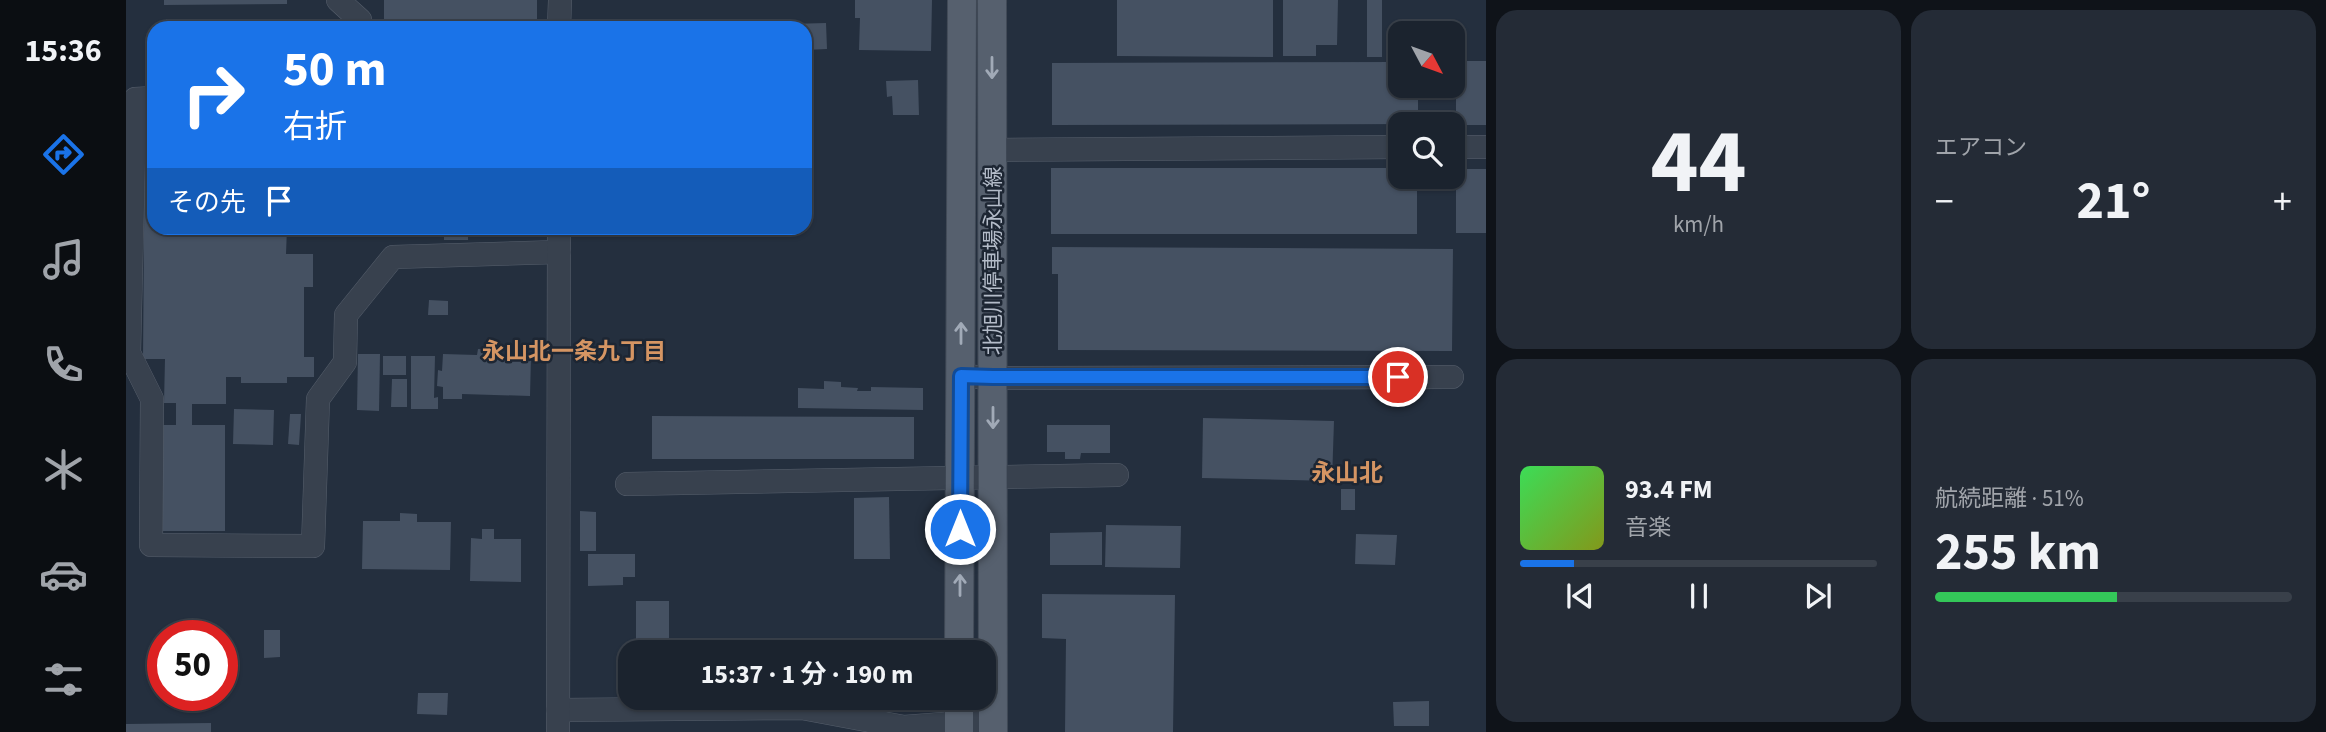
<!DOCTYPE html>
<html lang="ja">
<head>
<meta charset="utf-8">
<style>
	:root { --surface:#1b232e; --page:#242b36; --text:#f1f3f6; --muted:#a0a4aa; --line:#39404a; --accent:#1a73e8 }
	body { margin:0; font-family:"Source Sans 3","Noto Sans JP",sans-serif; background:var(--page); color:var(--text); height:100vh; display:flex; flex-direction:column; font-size:26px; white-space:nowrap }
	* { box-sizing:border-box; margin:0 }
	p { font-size:23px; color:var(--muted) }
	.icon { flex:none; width:38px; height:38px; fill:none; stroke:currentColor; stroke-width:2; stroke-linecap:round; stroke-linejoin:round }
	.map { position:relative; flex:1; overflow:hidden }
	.side { display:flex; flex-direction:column; gap:10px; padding:10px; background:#0f1319; width:840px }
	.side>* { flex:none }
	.hud { position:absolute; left:21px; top:21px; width:665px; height:214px; border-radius:21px; box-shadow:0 2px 5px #0004,0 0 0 2px var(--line); background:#1a73e8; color:#fff; overflow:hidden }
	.needle { width:46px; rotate:131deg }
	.buttons { position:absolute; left:1262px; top:21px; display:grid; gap:14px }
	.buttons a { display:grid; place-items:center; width:77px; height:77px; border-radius:14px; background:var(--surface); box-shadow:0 2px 5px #0004,0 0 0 2px var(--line); font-size:35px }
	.speed { position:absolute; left:21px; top:620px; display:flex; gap:14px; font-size:35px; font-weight:700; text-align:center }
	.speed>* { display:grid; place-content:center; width:91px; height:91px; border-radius:50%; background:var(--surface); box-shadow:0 2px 5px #0004,0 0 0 2px var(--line); line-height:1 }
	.speed .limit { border:10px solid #d22; background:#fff; color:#111 }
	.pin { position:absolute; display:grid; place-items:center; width:60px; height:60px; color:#fff; margin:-30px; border:4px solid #fff; border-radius:50%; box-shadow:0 2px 7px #0007 }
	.me { position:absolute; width:77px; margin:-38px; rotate:0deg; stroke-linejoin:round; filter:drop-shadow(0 0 5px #0008) }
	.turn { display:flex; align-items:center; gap:24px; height:147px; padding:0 21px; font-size:32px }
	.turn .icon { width:91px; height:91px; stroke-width:2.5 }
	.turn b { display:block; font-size:49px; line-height:60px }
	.then { display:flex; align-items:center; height:66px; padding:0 21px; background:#0003; gap:14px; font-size:26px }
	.big { font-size:52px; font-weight:700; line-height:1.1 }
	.side .widget { flex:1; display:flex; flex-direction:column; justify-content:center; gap:10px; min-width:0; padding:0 24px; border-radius:21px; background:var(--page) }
	.side .dial { align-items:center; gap:0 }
	.dial b { font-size:91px; line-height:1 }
	.song { display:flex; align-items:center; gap:21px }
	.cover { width:84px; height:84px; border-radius:10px; background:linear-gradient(135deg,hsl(130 70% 55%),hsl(70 70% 35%)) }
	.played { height:7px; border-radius:4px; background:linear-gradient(90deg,var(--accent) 15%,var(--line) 15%) }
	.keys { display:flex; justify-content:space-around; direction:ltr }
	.heat { display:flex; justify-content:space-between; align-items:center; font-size:38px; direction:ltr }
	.charge { height:10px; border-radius:5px; background:linear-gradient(90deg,#34c759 51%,var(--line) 0) }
	.side .tiles { flex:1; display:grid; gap:10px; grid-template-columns:repeat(2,1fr) }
	.trip { position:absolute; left:492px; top:640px; width:378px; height:70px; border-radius:21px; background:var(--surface); box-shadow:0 2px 5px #0004,0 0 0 2px var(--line); font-weight:700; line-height:70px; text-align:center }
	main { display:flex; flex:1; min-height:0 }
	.tabs { display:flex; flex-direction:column; width:126px; justify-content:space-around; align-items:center; background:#0b0e12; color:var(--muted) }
	.tabs .icon { width:49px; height:49px }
	.tabs .on { color:var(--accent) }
	.tabs b { font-size:32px; color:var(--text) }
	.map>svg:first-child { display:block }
</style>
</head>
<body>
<main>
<nav class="tabs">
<b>15:36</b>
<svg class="icon on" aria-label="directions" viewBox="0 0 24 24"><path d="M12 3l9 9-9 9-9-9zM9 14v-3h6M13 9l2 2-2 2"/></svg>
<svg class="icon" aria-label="music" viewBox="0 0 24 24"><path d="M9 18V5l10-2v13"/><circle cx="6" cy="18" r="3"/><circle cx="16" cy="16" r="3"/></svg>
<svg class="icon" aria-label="phone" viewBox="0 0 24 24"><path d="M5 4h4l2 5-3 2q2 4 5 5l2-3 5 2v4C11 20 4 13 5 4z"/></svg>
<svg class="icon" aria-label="climate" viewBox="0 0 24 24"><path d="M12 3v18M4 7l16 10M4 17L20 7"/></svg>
<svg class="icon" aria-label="car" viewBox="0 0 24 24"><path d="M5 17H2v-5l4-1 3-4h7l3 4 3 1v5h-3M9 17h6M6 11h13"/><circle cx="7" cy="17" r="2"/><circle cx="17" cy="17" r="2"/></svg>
<svg class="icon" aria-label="filters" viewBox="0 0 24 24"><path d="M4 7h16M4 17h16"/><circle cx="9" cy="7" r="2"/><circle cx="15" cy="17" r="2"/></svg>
</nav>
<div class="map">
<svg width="1360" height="732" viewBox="0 0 1360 732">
	<rect width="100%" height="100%" fill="#242f3e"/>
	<g fill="#455162">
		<path d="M38,0H161V4L38,5Z"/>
		<rect x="258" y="0" width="153" height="28"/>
		<path d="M729,0H806L805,51L733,50L734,18H729Z"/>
		<path d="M991,0H1147V57L991,56Z"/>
		<path d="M1157,0H1212L1211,45H1190V56H1157Z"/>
		<rect x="1241" y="0" width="15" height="57"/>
		<path d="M40,19L157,21L156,28H40Z"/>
		<path d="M700,23L701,49L679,50V28H664V24Z"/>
		<rect x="1330" y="61" width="30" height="64"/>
		<path d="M1274,62V86H1292V124L926,125V63Z"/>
		<path d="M792,80L793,115H767L766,96L761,97L760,81Z"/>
		<path d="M19,109H28V228H161L160,254H187V287H178V357H188V377H161V383H115V377H100V404H66V425H99V531H35L36,425H50V403H38L39,359H17Z"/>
		<path d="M925,168H1274V177H1291V234H925Z"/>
		<rect x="1330" y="169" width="30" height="64"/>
		<rect x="173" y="228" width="36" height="5"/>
		<path d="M217,228H263V234L217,233Z"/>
		<path d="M267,228H382V235L342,234V240H318V233H267Z"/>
		<path d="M926,247L1327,249L1326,351L932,350V274H926Z"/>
		<path d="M303,300L322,301V315H302Z"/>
		<path d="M352,349L374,350V356L405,357L404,396L336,394V399H317V387L311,386L312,370L316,371L317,354L351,355Z"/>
		<path d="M232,354H254L253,411L231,410Z"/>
		<rect x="257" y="356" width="23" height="19"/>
		<path d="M285,356H309L308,398L312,397V409H285Z"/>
		<path d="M266,379H281V407H265Z"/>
		<path d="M698,381L715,382V387L732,388L731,391H745V387L797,388V410L672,408V388L698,389Z"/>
		<path d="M108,409L148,410L147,445L107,444Z"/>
		<path d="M164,414H175L173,445L162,444Z"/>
		<path d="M526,416L788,417V459H526Z"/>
		<path d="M1077,418L1208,421L1206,481L1076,478Z"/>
		<path d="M921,425H984V453H955L954,459H939V452H921Z"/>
		<rect x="1215" y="489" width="14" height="21"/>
		<path d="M763,497L764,559H728V498Z"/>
		<path d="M454,511L470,512V551H454Z"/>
		<path d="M274,513L291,514V522H325L324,570L236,569L237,521H274Z"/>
		<path d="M980,525L1055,526L1054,568L979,567Z"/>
		<path d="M356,529H368V539H395V582L344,581L345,538L356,539Z"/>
		<path d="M976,532V565H924V533Z"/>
		<path d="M1230,534L1271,535L1269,565L1229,564Z"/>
		<path d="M462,554H509V577H497V585L462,586Z"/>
		<path d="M916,594L1049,595L1047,732H939L940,639L916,638Z"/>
		<path d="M510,601H543V652L510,653Z"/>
		<path d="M138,630H154V657L138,658Z"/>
		<path d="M292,693H322L321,715L291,714Z"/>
		<path d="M1303,701V726H1268L1267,702Z"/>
		<path d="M85,723V732H0V724Z"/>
	</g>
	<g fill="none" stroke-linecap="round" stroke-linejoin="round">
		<defs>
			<g id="minor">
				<path d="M212,0L234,20L233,28"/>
				<path d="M433,28L434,0"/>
				<path d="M28,98L9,99L3,353L26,399L25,545L187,546L192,399L219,362L220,315L267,257L433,252"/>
				<path d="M1326,147H1360"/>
				<path d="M866,150L1274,147"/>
				<path d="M835,376L867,378L1326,377"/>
				<path d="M501,484L991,475"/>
				<path d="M432,710L676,708L778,727L868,720"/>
				<path d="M432,732L433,228"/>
			</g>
			<g id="major">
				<path d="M866,0L867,732"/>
				<path d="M833,653L836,0"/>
				<path d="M833,732V698"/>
			</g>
		</defs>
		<use href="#minor" stroke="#565f6c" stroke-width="24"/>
		<use href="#major" stroke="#414a57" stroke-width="30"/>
		<use href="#minor" stroke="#38414e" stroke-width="23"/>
		<use href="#major" stroke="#56606e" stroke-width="28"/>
	</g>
	<defs><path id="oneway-shaft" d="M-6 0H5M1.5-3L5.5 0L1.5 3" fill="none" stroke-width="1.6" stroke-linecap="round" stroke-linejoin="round" transform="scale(1.75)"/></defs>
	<g stroke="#a1aab7">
		<use href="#oneway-shaft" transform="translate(866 68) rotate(90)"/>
		<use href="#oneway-shaft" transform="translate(835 333) rotate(-90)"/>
		<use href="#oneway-shaft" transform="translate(867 418) rotate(90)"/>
		<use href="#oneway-shaft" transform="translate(834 585) rotate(-90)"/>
	</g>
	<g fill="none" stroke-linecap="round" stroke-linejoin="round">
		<defs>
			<path id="route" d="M834,529L835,376L867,377H1272"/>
		</defs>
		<use href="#route" stroke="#114b97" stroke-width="18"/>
		<use href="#route" stroke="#1a73e8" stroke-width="12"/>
	</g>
	<g text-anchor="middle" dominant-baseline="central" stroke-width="5" stroke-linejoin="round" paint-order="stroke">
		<g font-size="21" fill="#b4bcc9" stroke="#1d2633">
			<text transform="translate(867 261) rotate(-90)">北旭川停車場永山線</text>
		</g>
		<g font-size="23" font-weight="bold" fill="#d59563" stroke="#1d2633">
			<text x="448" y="351">永山北一条九丁目</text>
		</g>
		<g font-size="24" font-weight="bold" fill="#d59563" stroke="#1d2633">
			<text x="1221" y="473">永山北</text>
		</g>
	</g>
</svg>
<div class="buttons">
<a><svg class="needle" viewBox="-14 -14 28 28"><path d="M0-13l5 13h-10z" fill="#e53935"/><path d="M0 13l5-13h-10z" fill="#a0a4aa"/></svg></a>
<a><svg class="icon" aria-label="search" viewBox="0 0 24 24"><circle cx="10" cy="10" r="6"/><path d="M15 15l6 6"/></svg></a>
</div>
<div class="speed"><div class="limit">50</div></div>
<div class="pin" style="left:1272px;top:377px;background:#d93025"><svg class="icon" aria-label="arrive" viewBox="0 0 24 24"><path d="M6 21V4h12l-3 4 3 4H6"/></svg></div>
<svg class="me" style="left:834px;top:529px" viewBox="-20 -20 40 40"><circle r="17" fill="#1a73e8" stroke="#fff" stroke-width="3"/><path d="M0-11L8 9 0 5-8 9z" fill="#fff"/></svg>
<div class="trip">15:37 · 1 分 · 190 m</div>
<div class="hud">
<div class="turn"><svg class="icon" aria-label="right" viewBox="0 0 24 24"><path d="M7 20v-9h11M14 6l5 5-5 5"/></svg><div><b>50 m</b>右折</div></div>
<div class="then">その先<svg class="icon" aria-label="arrive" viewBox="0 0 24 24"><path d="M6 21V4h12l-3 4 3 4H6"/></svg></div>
</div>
</div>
<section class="side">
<div class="tiles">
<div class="widget dial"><b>44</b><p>km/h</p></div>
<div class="widget"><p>エアコン</p>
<div class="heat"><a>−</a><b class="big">21°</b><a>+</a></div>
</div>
<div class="widget">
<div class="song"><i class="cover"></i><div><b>93.4 FM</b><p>音楽</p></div></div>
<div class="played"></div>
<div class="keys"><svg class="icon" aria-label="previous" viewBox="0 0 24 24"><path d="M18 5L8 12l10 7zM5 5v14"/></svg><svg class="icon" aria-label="pause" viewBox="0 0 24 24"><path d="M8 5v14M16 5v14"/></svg><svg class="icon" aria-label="next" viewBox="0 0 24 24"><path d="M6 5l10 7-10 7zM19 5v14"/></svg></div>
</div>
<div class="widget"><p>航続距離 · 51%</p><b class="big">255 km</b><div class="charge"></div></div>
</div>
</section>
</main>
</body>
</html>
